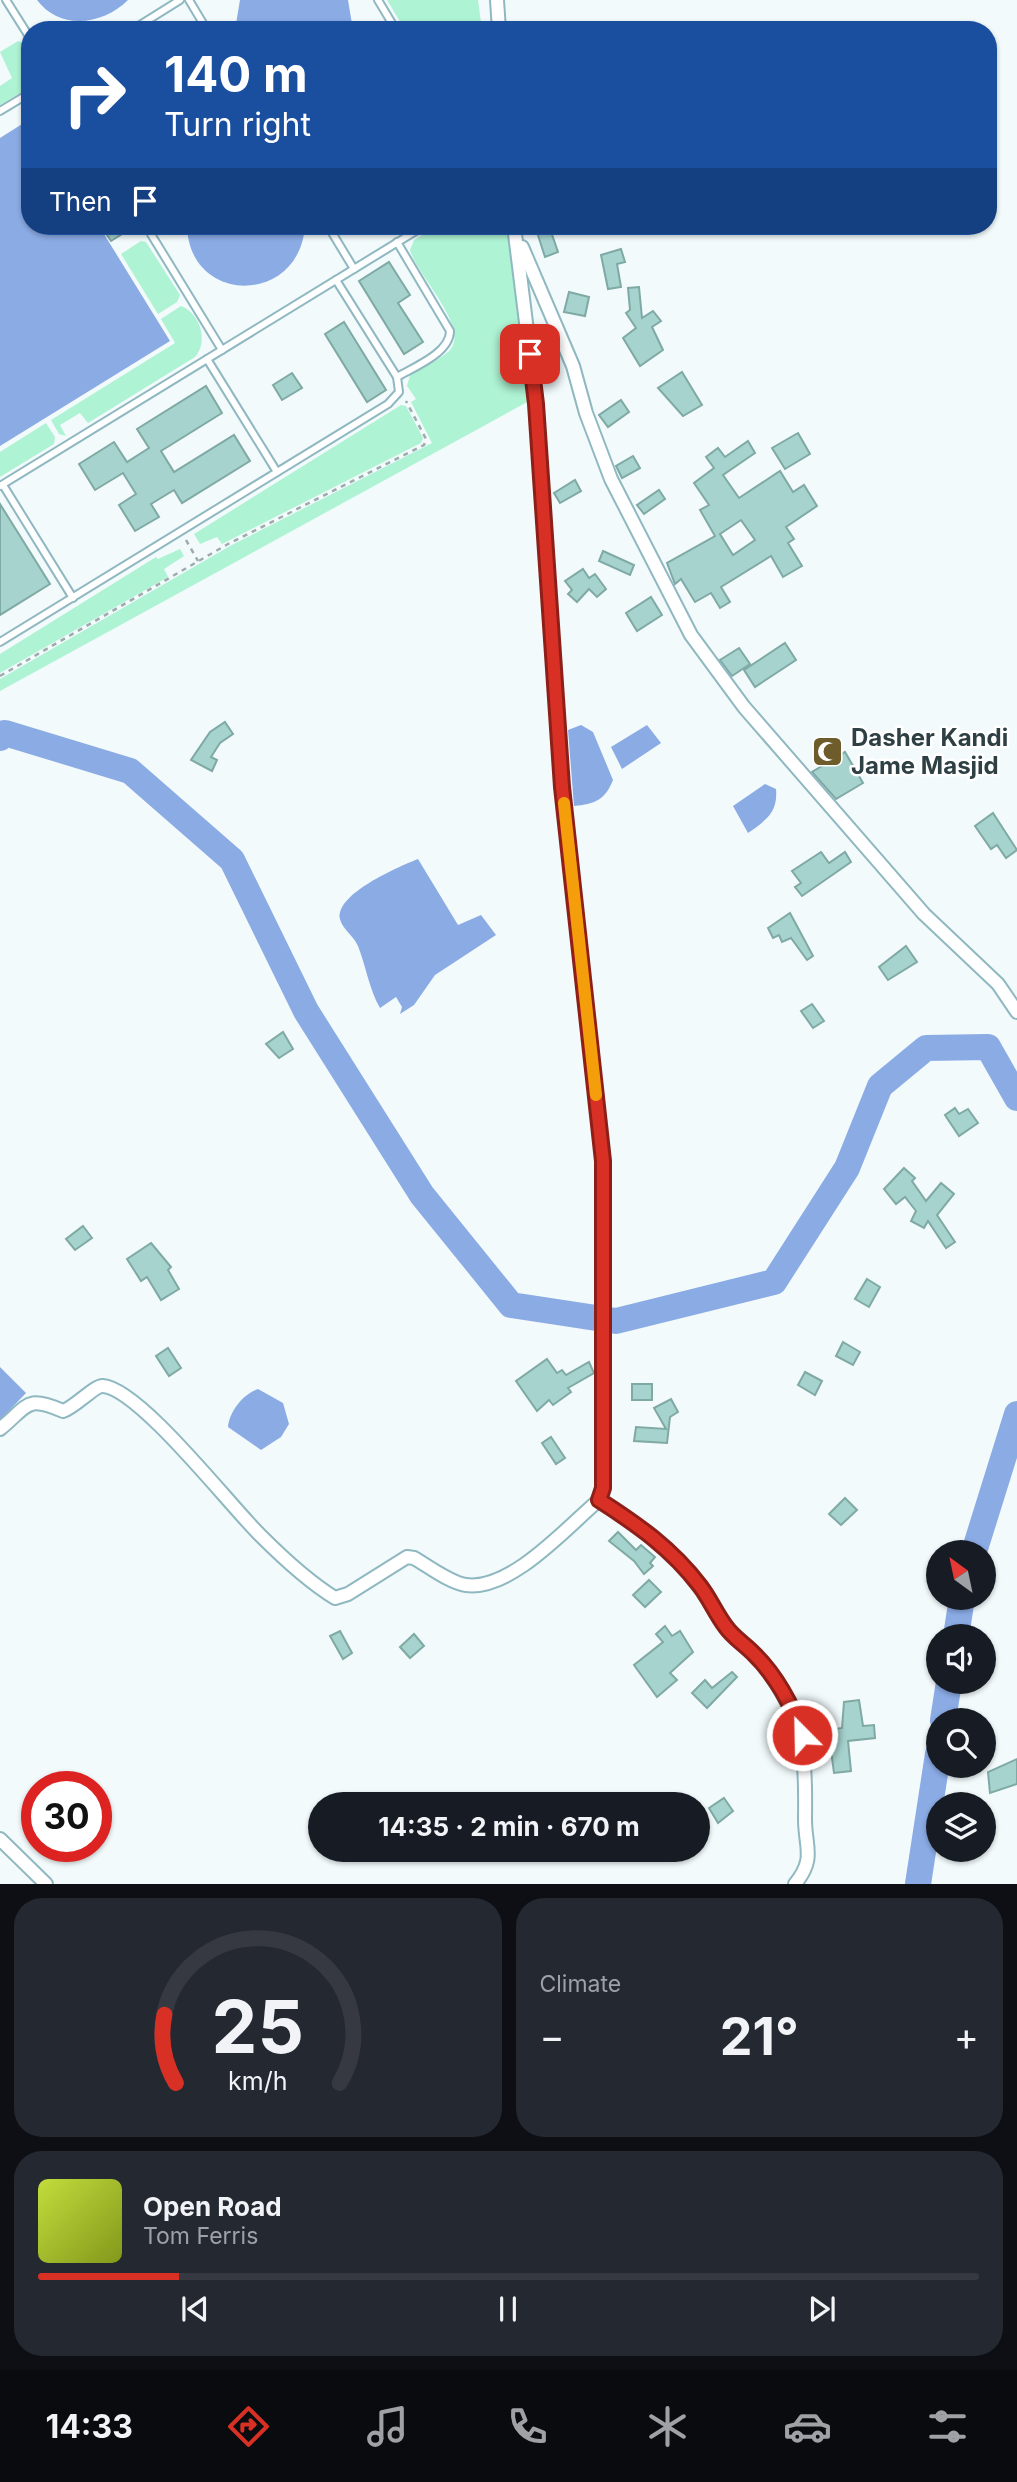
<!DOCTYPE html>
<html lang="en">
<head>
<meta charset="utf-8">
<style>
	:root { --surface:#171b24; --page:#242831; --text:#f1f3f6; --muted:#9ea1a6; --line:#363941; --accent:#d93025 }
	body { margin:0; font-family:Inter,sans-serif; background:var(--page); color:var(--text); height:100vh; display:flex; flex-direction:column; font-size:26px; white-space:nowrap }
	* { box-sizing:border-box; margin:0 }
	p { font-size:23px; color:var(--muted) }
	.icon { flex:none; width:38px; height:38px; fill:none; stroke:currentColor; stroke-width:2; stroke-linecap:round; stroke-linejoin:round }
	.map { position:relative; height:1884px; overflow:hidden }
	.sheet { display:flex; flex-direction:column; gap:14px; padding:14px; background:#0d0f14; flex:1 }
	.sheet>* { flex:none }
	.banner { position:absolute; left:21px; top:21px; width:976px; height:214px; border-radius:28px; box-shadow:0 2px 5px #0004; background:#1a4fa0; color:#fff; overflow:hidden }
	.needle { width:46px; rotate:327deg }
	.controls { position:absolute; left:926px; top:1540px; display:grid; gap:14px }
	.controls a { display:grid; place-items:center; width:70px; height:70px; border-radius:50%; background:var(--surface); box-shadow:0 2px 5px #0004; font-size:35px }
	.speed { position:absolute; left:21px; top:1771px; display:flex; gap:14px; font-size:35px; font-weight:700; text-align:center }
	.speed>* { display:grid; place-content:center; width:91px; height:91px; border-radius:50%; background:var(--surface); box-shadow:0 2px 5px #0004; line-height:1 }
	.speed .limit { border:10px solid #d22; background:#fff; color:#111 }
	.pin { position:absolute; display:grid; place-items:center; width:60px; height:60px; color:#fff; margin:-30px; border-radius:14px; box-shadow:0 4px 10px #0006 }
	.me { position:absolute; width:77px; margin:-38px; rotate:337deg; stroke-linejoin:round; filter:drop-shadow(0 0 5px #0008) }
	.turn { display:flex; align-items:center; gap:24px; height:147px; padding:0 28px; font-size:32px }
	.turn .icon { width:91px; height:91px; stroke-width:2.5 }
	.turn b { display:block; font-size:49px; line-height:60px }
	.then { display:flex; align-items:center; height:66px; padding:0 28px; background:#0003; gap:14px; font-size:26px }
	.big { font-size:52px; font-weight:700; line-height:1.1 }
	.sheet .tile { flex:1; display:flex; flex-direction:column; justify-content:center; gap:10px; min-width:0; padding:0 24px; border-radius:28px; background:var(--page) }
	.sheet .dial { align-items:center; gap:0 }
	.dial svg { height:182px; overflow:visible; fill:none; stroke:var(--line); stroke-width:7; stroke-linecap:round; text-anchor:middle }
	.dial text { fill:var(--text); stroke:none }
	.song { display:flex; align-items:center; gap:21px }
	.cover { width:84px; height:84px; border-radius:10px; background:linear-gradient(135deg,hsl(70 70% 55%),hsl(70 70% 35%)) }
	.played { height:7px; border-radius:4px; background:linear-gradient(90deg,var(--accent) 15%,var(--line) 15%) }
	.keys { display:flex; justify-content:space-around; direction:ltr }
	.heat { display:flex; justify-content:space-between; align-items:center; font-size:38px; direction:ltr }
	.sheet .tiles { flex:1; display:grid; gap:14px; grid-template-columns:1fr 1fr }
	.tile:last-child { grid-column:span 2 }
	.trip { position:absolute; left:308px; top:1792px; width:402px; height:70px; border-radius:35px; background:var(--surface); box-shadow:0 2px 5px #0004; font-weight:700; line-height:70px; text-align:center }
	.dock { display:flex; height:112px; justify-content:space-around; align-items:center; background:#090b0e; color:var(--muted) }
	.dock .icon { width:49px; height:49px }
	.dock .current { color:var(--accent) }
	.dock b { font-size:32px; color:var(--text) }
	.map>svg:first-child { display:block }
</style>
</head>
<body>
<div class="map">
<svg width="1017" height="1884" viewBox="0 0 1017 1884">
	<rect width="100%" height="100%" fill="#f2fafc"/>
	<g fill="#aef3d3">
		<path d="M387,0H478L482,30H405Z"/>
		<path d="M18,41L24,43L30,52V87L0,105V86L12,78L0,52Z"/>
		<path d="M437,226H507L529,401L0,691V679L230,546L432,443L411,402L416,399L407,386L410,375C422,368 437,361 448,352C473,330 417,276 410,250L414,240Z"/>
		<path d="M141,241L146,242L180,295L177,302L158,314L121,254Z"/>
		<path d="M181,306C200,313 209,342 195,357L88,423L80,413L60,425L66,436L59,434L51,420L175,343L161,319Z"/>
		<path d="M401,405L406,406L423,438L421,443L222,544L217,537L200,544L194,534Z"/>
		<path d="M46,423L55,437L54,444L0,477V452Z"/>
		<path d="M180,549L184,556L164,569L168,577L0,673V654L156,557L158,559Z"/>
	</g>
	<g fill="#8babe5">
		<path d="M37,0H128C103,25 60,31 37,0Z"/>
		<path d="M240,0H348L353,30H235Z"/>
		<path d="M30,119V226H99L170,341L0,446V138Z"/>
		<path d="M187,226H305C299,306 189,305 187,226Z"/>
		<path d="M581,725L593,732L613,780C605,800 595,804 574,806L568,730Z"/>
		<path d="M647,725L661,743L622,769L611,747Z"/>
		<path d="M765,784L776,789C778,813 766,820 748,833L733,806Z"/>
		<path d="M418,859L458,925L481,915L496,935L435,975L414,1005L400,1014L402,1007L396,997L380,1008C369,989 366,966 358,946C354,936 342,929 340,919C335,894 398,867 418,859Z"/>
		<path d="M0,1367L26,1393L0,1420Z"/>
		<path d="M258,1389L283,1403L289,1424L281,1437L261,1450L228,1427C229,1412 243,1394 258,1389Z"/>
	</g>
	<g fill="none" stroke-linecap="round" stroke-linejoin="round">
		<g stroke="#8babe5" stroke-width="26">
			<path d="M0,738L5,733L130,771L232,860L306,1011L422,1195L511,1305L616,1321L774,1282L847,1168L880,1086L926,1048L988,1047L1017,1098"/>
			<path d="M974,1552L1017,1414"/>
			<path d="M956,1636L962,1598"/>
			<path d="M943,1720L949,1682"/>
			<path d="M918,1884L938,1754"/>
		</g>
	</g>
	<g fill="#a7d3ce" stroke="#7fa9a4" stroke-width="2" fill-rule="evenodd">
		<path d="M101,226H135L111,241Z"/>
		<path d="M535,226H549L558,252L545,257Z"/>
		<path d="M621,249L625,262L617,264L621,287L608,289L601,255Z"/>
		<path d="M389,262L410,295L398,303L423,342L404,354L359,281Z"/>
		<path d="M639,287L642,318L653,311L661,321L652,327L663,350L640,366L623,338L636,328L626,313L630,310L628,288Z"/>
		<path d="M569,292L589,297L585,316L564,312Z"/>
		<path d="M344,322L386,390L367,402L325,334Z"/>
		<path d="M682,372L702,405L683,416L658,388Z"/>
		<path d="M292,373L302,388L282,400L273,385Z"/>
		<path d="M206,386L222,413L161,451L174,472L234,435L250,461L182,503L174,490L151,504L159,517L135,531L119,505L136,494L123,473L95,490L79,464L114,442L127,462L149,448L137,429Z"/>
		<path d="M621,400L629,412L608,427L599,415Z"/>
		<path d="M798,433L810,454L785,469L772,448Z"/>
		<path d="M748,441L755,453L723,475L739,498L780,471L793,492L804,485L817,506L786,527L794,539L788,543L802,566L783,577L771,556L721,587L730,602L720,608L711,593L695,602L681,579L675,584L667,563L715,536L700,510L709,505L694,483L714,468L706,457L718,448L725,457ZM741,520L755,540L733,555L720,534Z"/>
		<path d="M633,456L640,468L622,478L616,466Z"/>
		<path d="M575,480L581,491L560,503L554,493Z"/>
		<path d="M659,490L665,499L644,514L637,505Z"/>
		<path d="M0,504L50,584L0,615Z"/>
		<path d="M603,551L634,565L630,575L599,561Z"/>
		<path d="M583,569L589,578L595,574L606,589L597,597L589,589L577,602L568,594L572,590L565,581Z"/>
		<path d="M651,597L662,615L637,631L626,613Z"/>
		<path d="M785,643L796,660L755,687L744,670Z"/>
		<path d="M739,648L750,664L732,676L720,660Z"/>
		<path d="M225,722L233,734L220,743L211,757L217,760L212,771L191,760L210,732Z"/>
		<path d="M845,752L863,783L836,799L812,772Z"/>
		<path d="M993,813L1017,850L1006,858L997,845L991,849L975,826Z"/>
		<path d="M821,852L829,863L845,852L851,862L802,896L795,887L801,883L792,871Z"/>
		<path d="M790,913L813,956L807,960L791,938L782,942L779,935L773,938L768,928Z"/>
		<path d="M906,946L917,962L888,980L879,967Z"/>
		<path d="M812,1004L824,1021L813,1028L801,1011Z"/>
		<path d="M283,1032L293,1049L279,1058L266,1044Z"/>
		<path d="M955,1108L959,1114L968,1109L978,1123L959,1136L945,1115Z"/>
		<path d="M904,1168L915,1178L912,1181L926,1201L941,1183L954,1194L937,1215L955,1242L946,1248L928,1221L924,1228L911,1221L916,1211L905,1197L896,1204L884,1189Z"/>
		<path d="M83,1226L92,1238L75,1250L66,1239Z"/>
		<path d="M151,1243L171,1267L168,1270L179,1289L161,1300L147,1277L141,1281L127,1259Z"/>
		<path d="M867,1279L880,1287L869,1307L855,1299Z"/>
		<path d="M843,1342L860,1352L853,1365L836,1356Z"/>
		<path d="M168,1348L181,1368L169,1376L156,1356Z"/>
		<path d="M547,1359L557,1373L562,1370L566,1375L589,1362L594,1373L568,1388L571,1392L553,1405L549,1400L537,1411L516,1381Z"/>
		<path d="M805,1372L822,1381L815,1395L798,1385Z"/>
		<rect x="632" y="1384" width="20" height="16"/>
		<path d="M671,1399L678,1412L670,1417L667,1443L634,1441L636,1427L666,1429L654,1408Z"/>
		<path d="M551,1437L565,1458L556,1464L542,1443Z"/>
		<path d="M845,1498L857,1510L841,1525L829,1514Z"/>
		<path d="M618,1532L636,1550L641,1545L655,1557L650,1563L653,1566L644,1574L634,1561L609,1541Z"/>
		<path d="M649,1580L661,1592L645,1607L633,1595Z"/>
		<path d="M665,1626L672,1636L680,1631L693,1652L670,1673L677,1680L657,1697L634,1665L663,1642L656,1634Z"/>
		<path d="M340,1631L352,1653L343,1659L330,1636Z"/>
		<path d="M414,1634L424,1646L410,1658L400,1647Z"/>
		<path d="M732,1672L737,1677L707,1708L692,1693L705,1680L712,1688Z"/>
		<path d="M859,1700L863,1726L874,1725L875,1738L848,1741L851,1771L834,1773L830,1743L817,1744L816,1732L842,1728L844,1702Z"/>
		<path d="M1017,1759V1784L990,1793L988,1772Z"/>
		<path d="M724,1798L733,1811L718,1823L709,1808Z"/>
	</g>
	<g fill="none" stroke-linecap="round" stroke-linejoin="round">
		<defs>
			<g id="lane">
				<path d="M6,0L30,38"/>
				<path d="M189,0L207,30"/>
				<path d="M378,0L396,30"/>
				<path d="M132,30L180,0"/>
				<path d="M0,111L30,93"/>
				<path d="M146,226L222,350"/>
				<path d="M328,226L354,269"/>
				<path d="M397,242L450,331C450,353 414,367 397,377"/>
				<path d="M207,359L277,472"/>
				<path d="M3,485L73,598"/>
				<path d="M0,486L424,226"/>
				<path d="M0,642L388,404L399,392L397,377L336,280"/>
			</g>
			<g id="street">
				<path d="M497,0L499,30"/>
				<path d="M514,226L536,403L562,787L603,1161V1488L599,1500C638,1525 672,1549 700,1586C710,1599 716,1614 726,1627C734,1638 747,1645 756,1656C803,1711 806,1750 805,1819C805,1848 816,1858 795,1884"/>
				<path d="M522,247L573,366L586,413L611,479L691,635L744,707L924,914L998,984L1017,1012"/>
				<path d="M0,1429C29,1405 26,1395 63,1411C74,1408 95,1385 103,1386C140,1389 231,1507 261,1536C283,1558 309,1582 335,1598L348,1594L407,1557L414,1558C428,1566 450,1583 466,1585C511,1591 567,1527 599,1500"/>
				<path d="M0,1839L46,1884"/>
			</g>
		</defs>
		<use href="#lane" stroke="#8fb8c1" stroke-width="10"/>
		<use href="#street" stroke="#8fb8c1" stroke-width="16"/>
		<g stroke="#9eaaad" stroke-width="2.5" stroke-dasharray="5 5" stroke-linecap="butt">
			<path d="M186,540L198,561"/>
			<path d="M0,676L228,544L424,445L426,439L406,401"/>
		</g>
		<use href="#lane" stroke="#fff" stroke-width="6"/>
		<use href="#street" stroke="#fff" stroke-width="12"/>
	</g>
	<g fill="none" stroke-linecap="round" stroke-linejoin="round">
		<defs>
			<path id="route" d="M530,354L536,404L562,787L603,1161V1488L599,1500C638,1525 672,1549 700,1586C710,1599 716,1614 726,1627C733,1637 744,1644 753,1653C775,1674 793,1706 802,1735"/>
		</defs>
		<use href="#route" stroke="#8d1f18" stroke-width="18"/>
		<use href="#route" stroke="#d93025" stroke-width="12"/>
		<path stroke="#f59e0b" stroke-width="12" d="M564,803L596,1095"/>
	</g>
	<defs>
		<symbol id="mosque-square" viewBox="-11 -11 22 22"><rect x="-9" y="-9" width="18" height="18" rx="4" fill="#6e5d2a" stroke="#fff"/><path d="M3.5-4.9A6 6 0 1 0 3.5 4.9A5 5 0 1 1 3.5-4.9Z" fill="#fff"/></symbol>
	</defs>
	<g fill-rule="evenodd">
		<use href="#mosque-square" x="810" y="734" width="35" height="35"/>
	</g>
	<g text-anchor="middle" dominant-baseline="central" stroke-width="5" stroke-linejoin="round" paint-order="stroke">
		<g font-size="24" font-weight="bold" fill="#2f4044" stroke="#fff" text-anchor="start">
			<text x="851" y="737">Dasher Kandi<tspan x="851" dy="28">Jame Masjid</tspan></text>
		</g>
	</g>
</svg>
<div class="controls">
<a><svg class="needle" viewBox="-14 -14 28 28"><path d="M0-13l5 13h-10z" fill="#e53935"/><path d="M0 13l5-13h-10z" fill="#9ea1a6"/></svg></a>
<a><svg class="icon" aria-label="sound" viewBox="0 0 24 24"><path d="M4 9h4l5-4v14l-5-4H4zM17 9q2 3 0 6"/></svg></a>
<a><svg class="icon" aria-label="search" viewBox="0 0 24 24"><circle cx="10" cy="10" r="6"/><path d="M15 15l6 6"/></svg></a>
<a><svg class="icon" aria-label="layers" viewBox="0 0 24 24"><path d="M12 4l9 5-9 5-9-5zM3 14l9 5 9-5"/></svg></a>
</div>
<div class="speed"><div class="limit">30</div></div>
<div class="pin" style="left:530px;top:354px;background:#d93025"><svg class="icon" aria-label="arrive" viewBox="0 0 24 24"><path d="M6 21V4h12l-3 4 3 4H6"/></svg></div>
<svg class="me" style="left:802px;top:1735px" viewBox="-20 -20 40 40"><circle r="17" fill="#d93025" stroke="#fff" stroke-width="3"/><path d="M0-11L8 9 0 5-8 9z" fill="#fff"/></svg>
<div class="trip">14:35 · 2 min · 670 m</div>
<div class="banner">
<div class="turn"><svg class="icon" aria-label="right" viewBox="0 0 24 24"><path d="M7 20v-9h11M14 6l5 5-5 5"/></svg><div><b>140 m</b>Turn right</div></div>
<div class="then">Then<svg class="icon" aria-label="arrive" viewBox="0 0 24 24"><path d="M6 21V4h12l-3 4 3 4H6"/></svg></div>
</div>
</div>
<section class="sheet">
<div class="tiles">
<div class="tile dial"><svg viewBox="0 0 100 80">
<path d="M14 69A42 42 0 1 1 86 69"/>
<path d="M14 69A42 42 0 0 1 9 39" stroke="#d93025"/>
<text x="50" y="56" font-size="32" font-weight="700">25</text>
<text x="50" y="72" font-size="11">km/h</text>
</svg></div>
<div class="tile"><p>Climate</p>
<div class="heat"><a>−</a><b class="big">21°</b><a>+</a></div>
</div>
<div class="tile">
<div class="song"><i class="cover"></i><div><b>Open Road</b><p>Tom Ferris</p></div></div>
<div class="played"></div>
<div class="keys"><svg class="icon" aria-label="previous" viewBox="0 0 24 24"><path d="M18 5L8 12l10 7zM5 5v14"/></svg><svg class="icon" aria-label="pause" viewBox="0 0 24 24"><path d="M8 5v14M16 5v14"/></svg><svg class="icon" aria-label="next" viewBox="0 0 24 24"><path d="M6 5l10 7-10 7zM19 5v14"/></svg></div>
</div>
</div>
</section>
<nav class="dock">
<b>14:33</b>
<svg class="icon current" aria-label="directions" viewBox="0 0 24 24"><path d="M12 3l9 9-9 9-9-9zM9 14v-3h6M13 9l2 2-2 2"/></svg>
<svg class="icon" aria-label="music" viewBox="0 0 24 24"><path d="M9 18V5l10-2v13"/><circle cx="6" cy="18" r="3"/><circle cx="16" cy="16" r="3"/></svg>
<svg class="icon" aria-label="phone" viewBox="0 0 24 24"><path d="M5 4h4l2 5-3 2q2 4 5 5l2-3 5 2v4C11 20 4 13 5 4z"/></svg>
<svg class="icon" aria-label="climate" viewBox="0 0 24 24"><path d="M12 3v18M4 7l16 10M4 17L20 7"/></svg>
<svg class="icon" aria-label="car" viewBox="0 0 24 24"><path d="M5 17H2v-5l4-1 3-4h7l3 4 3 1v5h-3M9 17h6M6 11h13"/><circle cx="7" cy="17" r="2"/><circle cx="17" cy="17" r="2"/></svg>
<svg class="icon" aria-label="filters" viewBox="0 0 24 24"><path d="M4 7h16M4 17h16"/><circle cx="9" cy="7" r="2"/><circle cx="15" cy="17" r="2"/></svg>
</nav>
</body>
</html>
